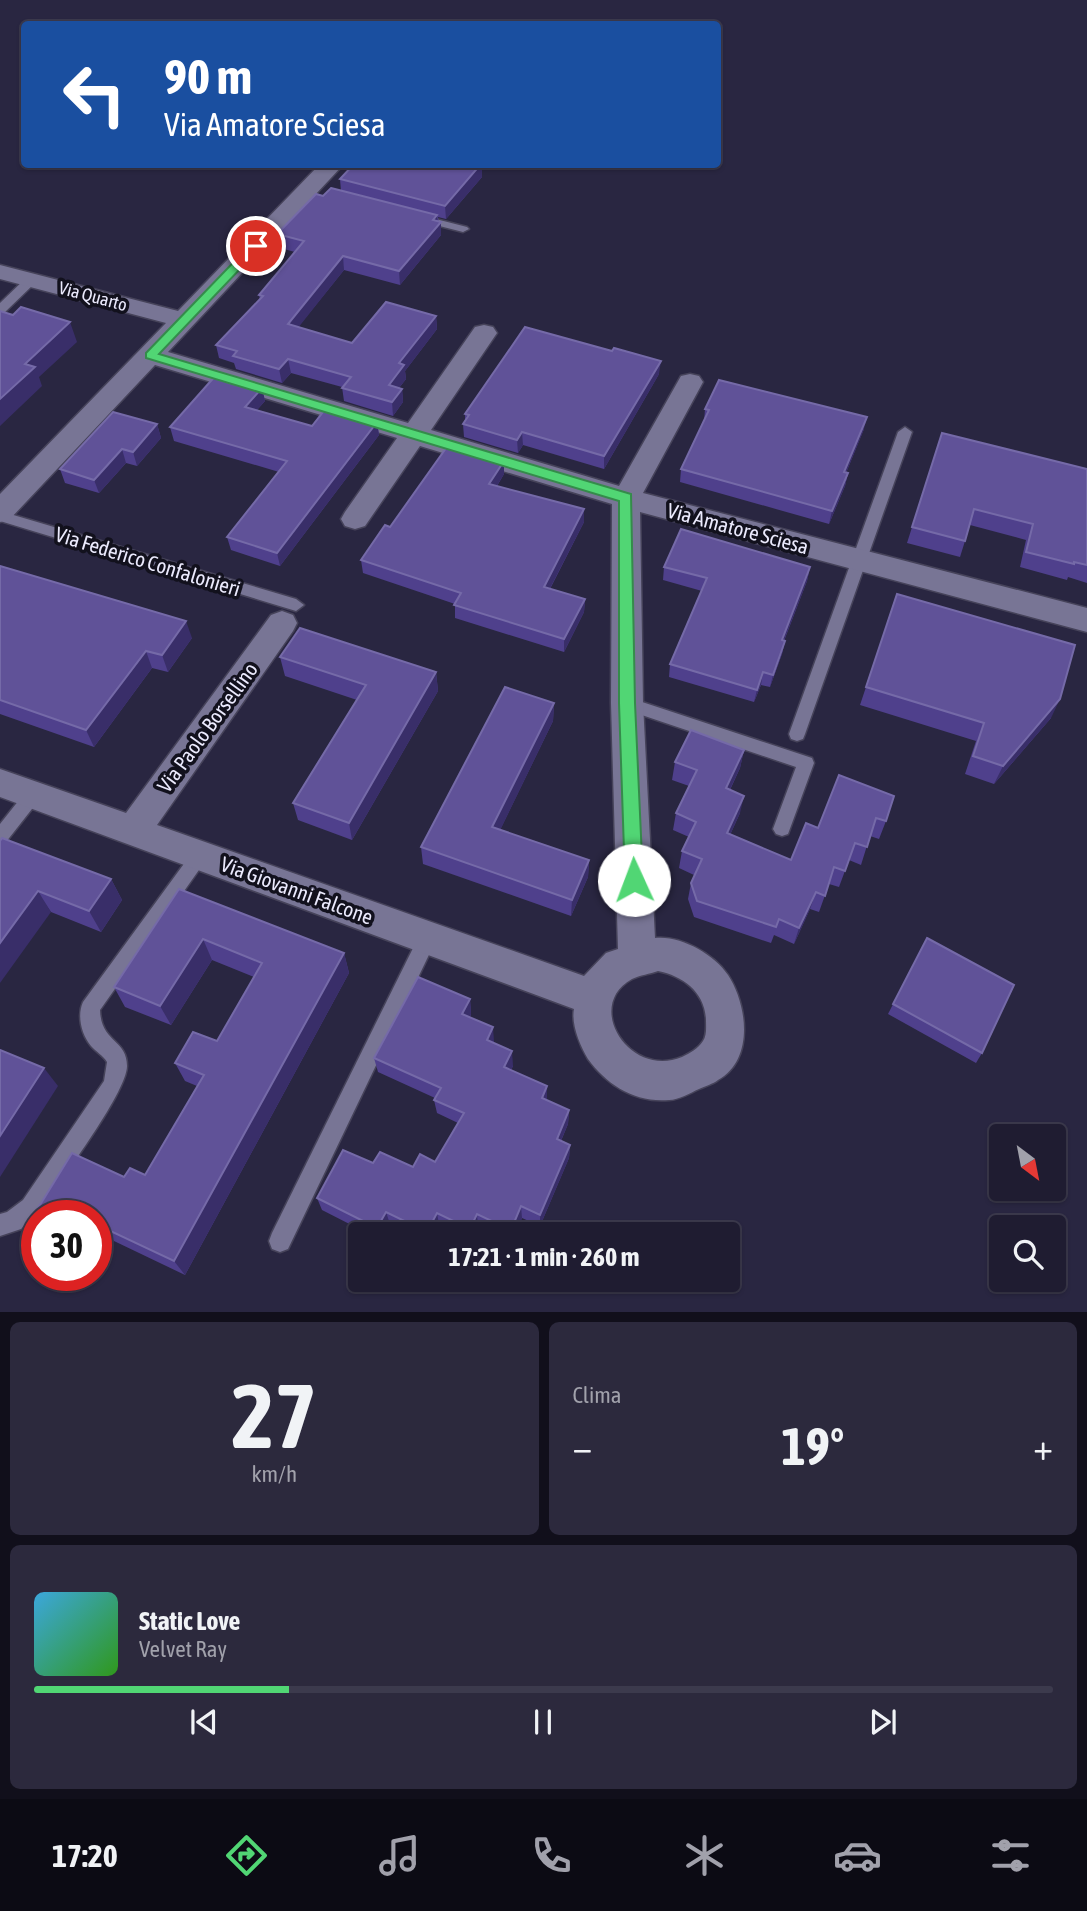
<!DOCTYPE html>
<html lang="it">
<head>
<meta charset="utf-8">
<style>
	:root { --surface:#1f1c31; --page:#2c293d; --text:#f1f3f6; --muted:#a1a1ab; --line:#3c3a4d; --accent:#51d674 }
	body { margin:0; font-family:"Asap Condensed",sans-serif; background:var(--page); color:var(--text); height:100vh; display:flex; flex-direction:column; font-size:26px; white-space:nowrap }
	* { box-sizing:border-box; margin:0 }
	p { font-size:23px; color:var(--muted) }
	.icon { flex:none; width:38px; height:38px; fill:none; stroke:currentColor; stroke-width:2; stroke-linecap:round; stroke-linejoin:round }
	.map { position:relative; height:1312px; overflow:hidden }
	.details { display:flex; flex-direction:column; gap:10px; padding:10px; background:#110f1b; flex:1 }
	.details>* { flex:none }
	.top-card { position:absolute; left:21px; top:21px; width:700px; height:147px; border-radius:7px; box-shadow:0 2px 5px #0004,0 0 0 2px var(--line); background:#1a4fa0; color:#fff; overflow:hidden }
	.needle { width:46px; rotate:148deg }
	.controls { position:absolute; left:989px; top:1124px; display:grid; gap:14px }
	.controls a { display:grid; place-items:center; width:77px; height:77px; border-radius:7px; background:var(--surface); box-shadow:0 2px 5px #0004,0 0 0 2px var(--line); font-size:35px }
	.speed { position:absolute; left:21px; top:1200px; display:flex; gap:14px; font-size:35px; font-weight:700; text-align:center }
	.speed>* { display:grid; place-content:center; width:91px; height:91px; border-radius:50%; background:var(--surface); box-shadow:0 2px 5px #0004,0 0 0 2px var(--line); line-height:1 }
	.speed .limit { border:10px solid #d22; background:#fff; color:#111 }
	.pin { position:absolute; display:grid; place-items:center; width:60px; height:60px; color:#fff; margin:-30px; border:4px solid #fff; border-radius:50%; box-shadow:0 2px 7px #0007 }
	.me { position:absolute; width:77px; margin:-38px; rotate:358deg; stroke-linejoin:round; filter:drop-shadow(0 0 5px #0008) }
	.turn { display:flex; align-items:center; gap:24px; height:147px; padding:0 28px; font-size:32px }
	.turn .icon { width:91px; height:91px; stroke-width:2.5 }
	.turn b { display:block; font-size:49px; line-height:60px }
	.big { font-size:52px; font-weight:700; line-height:1.1 }
	.details .widget { flex:1; display:flex; flex-direction:column; justify-content:center; gap:10px; min-width:0; padding:0 24px; border-radius:10px; background:var(--page) }
	.details .dial { align-items:center; gap:0 }
	.dial b { font-size:91px; line-height:1 }
	.song { display:flex; align-items:center; gap:21px }
	.cover { width:84px; height:84px; border-radius:10px; background:linear-gradient(135deg,hsl(200 70% 55%),hsl(110 70% 35%)) }
	.played { height:7px; border-radius:4px; background:linear-gradient(90deg,var(--accent) 25%,var(--line) 25%) }
	.keys { display:flex; justify-content:space-around; direction:ltr }
	.heat { display:flex; justify-content:space-between; align-items:center; font-size:38px; direction:ltr }
	.details .tiles { flex:1; display:grid; gap:10px; grid-template-columns:1fr 1fr }
	.widget:last-child { grid-column:span 2 }
	.trip { position:absolute; left:348px; top:1222px; width:392px; height:70px; border-radius:7px; background:var(--surface); box-shadow:0 2px 5px #0004,0 0 0 2px var(--line); font-weight:700; line-height:70px; text-align:center }
	.dock { display:flex; height:112px; justify-content:space-around; align-items:center; background:#0c0b14; color:var(--muted) }
	.dock .icon { width:49px; height:49px }
	.dock .active { color:var(--accent) }
	.dock b { font-size:32px; color:var(--text) }
	.map>svg:first-child { display:block }
</style>
</head>
<body>
<div class="map">
<svg width="1087" height="1313" viewBox="0 0 1087 1313">
	<rect width="100%" height="100%" fill="#292641"/>
	<g fill="none" stroke-linecap="round" stroke-linejoin="round">
		<defs>
			<g id="lane">
				<path d="M420,215L467,227L469,229L463,232L416,220L414,218Z"/>
				<path d="M31,276L37,280L35,283L4,313L0,314V303L27,277Z"/>
				<path d="M905,427L912,432L805,734L803,739L797,741L791,739L789,734L898,432Z"/>
				<path d="M0,511L296,599L304,605L296,611L0,521Z"/>
				<path d="M627,697L812,758L814,763L788,834L782,836L776,834L773,829L796,767L621,708L619,703L621,698Z"/>
				<path d="M33,788L39,790L42,795L39,800L6,842L0,845V824L27,790Z"/>
				<path d="M200,847L206,850L209,855L206,860L100,1010C101,1043 127,1039 127,1066C127,1093 56,1187 37,1214L21,1229L0,1236V1214L7,1212L23,1200L104,1081L107,1062C103,1055 96,1052 91,1046C81,1034 77,1015 83,1002L194,850Z"/>
				<path d="M428,930L435,932L437,938L288,1249L280,1252L272,1249L269,1241L272,1233L421,932Z"/>
			</g>
			<path id="street" d="M320,164H344L168,352L408,423L475,327L484,325L493,327L497,333L431,430L619,486L681,376L690,374L699,376L703,382L643,493L1087,608V632L640,512L643,703L655,938C680,935 714,954 728,975C747,1004 755,1059 718,1080C713,1084 705,1086 699,1089C690,1093 679,1100 669,1100C635,1103 607,1085 588,1059C580,1046 571,1024 574,1009L0,797V769L126,813L271,615L282,611L293,615L297,623L293,631L157,825L584,976L606,953L618,949L611,703L612,504L420,446L365,526L355,529L345,526L341,519L345,512L397,438L155,365L10,519L0,522V494L166,323L0,279V265L178,311ZM658,971C683,976 705,992 706,1020C706,1027 707,1035 703,1041C698,1049 690,1053 682,1057C630,1079 583,1006 632,979C640,975 650,974 658,971Z"/>
		</defs>
		<use href="#lane" stroke="#46435a" stroke-width="3"/>
		<use href="#street" stroke="#46435a" stroke-width="3"/>
		<use href="#lane" fill="#787595" fill-rule="evenodd"/>
		<use href="#street" fill="#787595" fill-rule="evenodd"/>
	</g>
	<g fill="#4f408c">
		<path d="M482,170V177L446,219L438,217L441,235L400,285L344,270L298,327L352,343L436,316L437,329L405,371L406,379L399,388L402,389L403,402L393,416L344,401L342,387L291,373L282,383L236,369L234,363L219,358L216,345L260,300L259,295L295,252L280,248L277,234L323,196L341,191L340,179Z"/>
		<path d="M659,374L604,469L523,445L518,453L464,437L463,424L465,420V414Z"/>
		<path d="M262,388L265,401L257,410L312,426L377,422L379,435L280,566L231,550L227,537L279,472L174,441L170,427Z"/>
		<path d="M705,409L864,429L846,473H848L845,486L829,524L680,482L681,469L704,422Z"/>
		<path d="M157,424L161,438L137,466L126,463L99,493L65,483L60,469Z"/>
		<path d="M942,433L1087,469V583L1068,577L1067,580L1020,567L1026,540L970,525L960,557L907,543Z"/>
		<path d="M504,461V474L497,486L584,509V522L550,589L585,599L584,612L564,652L455,618V604L363,573L361,560L390,527Z"/>
		<path d="M0,566L192,638L168,672L152,668L94,747L0,714Z"/>
		<path d="M664,567H810L807,581L784,641H785L782,654L770,687L761,685L754,702L669,677L670,664L702,591L663,580Z"/>
		<path d="M897,594L1051,718L994,784L965,774L976,741L860,705Z"/>
		<path d="M280,657L436,672L438,691L352,840L298,820L293,803L357,700L285,676Z"/>
		<path d="M554,703L553,721L500,830L589,860L588,877L571,916L423,864L421,847Z"/>
		<path d="M744,750L740,768L730,790L740,813L730,835L791,860L818,828L839,775L886,821L879,839L870,836L861,865L849,860L839,887L829,884L819,912L810,909L794,944L774,935L771,943L694,917L688,899L691,883L694,875L679,868L682,851L689,837L673,830L676,813L689,786L672,780L675,762Z"/>
		<path d="M0,841L111,879L122,900L101,932L51,912Z"/>
		<path d="M179,889L344,953L349,973L185,1275L114,1241L106,1254L96,1250V1216H39L35,1213L124,1177L145,1175L197,1086L185,1081L175,1063L217,1041L254,977L212,960L171,1025L125,1007L114,987Z"/>
		<path d="M927,938L982,1053L976,1063L888,1014Z"/>
		<path d="M470,999L471,1014L470,1017L494,1042V1043L513,1066L511,1070L547,1100L569,1110L568,1124L561,1141L570,1145L569,1158L540,1226L522,1218L515,1234H494L478,1226L475,1234H459L439,1224L435,1234H410L390,1224L384,1234H369L322,1210L317,1198L373,1163L413,1167L435,1162L458,1123L437,1113L434,1100L435,1098L378,1072L374,1058Z"/>
	</g>
	<g fill="#392e69">
		<path d="M477,164H487L482,170V177L446,219L445,206Z"/>
		<path d="M437,215L438,225L441,222V235L400,285L399,271Z"/>
		<path d="M343,256L344,270L290,338L288,324Z"/>
		<path d="M436,316L437,329L405,371L406,379L390,399L389,385L399,363Z"/>
		<path d="M70,322L77,342L39,377L42,386L0,426V399L25,364Z"/>
		<path d="M288,359L291,373L282,383L279,369Z"/>
		<path d="M661,361L659,374L604,469V456Z"/>
		<path d="M262,388L265,401L248,420L245,407Z"/>
		<path d="M402,389L403,402L393,416L392,402Z"/>
		<path d="M867,417L864,429L841,485L844,472Z"/>
		<path d="M377,422L379,435L280,566L277,553Z"/>
		<path d="M157,424L161,438L137,466L133,452Z"/>
		<path d="M522,432L523,445L518,453L517,440Z"/>
		<path d="M122,449L126,463L99,493L94,480Z"/>
		<path d="M504,461V474L490,497L489,484Z"/>
		<path d="M848,473L845,486L829,524L832,511Z"/>
		<path d="M584,509V522L544,600V587Z"/>
		<path d="M810,567L807,581L779,653L782,640Z"/>
		<path d="M585,599L584,612L564,652V639Z"/>
		<path d="M186,621L192,638L168,672L162,655Z"/>
		<path d="M785,641L782,654L770,687L773,675Z"/>
		<path d="M146,651L152,668L94,747L86,730Z"/>
		<path d="M436,672L438,691L352,840L349,823Z"/>
		<path d="M763,672L761,685L754,702L757,690Z"/>
		<path d="M1060,699L1051,718L994,784L1003,766Z"/>
		<path d="M554,703L553,721L493,845L492,827Z"/>
		<path d="M744,750L740,768L722,806L726,788Z"/>
		<path d="M744,796L740,813L723,850L727,833Z"/>
		<path d="M589,860L588,877L571,916L572,900Z"/>
		<path d="M111,879L122,900L101,932L89,911Z"/>
		<path d="M38,891L51,912L0,983V943Z"/>
		<path d="M816,892L810,909L794,944L799,928Z"/>
		<path d="M203,939L212,960L171,1025L160,1006Z"/>
		<path d="M344,953L349,973L185,1275L174,1261Z"/>
		<path d="M470,999L471,1014L464,1029L462,1014Z"/>
		<path d="M493,1027L494,1042L488,1055L487,1040Z"/>
		<path d="M512,1051L513,1066L505,1082L504,1067Z"/>
		<path d="M44,1068L58,1086L0,1177V1136Z"/>
		<path d="M547,1086V1100L542,1098Z"/>
		<path d="M569,1110L568,1124L556,1152L557,1139Z"/>
		<path d="M570,1145L569,1158L540,1226V1215Z"/>
		<path d="M521,1206L522,1218L515,1234H511V1230Z"/>
		<path d="M386,1212L390,1224L384,1234H379L377,1228Z"/>
		<path d="M437,1213L439,1224L435,1234H428L427,1232Z"/>
		<path d="M477,1214L478,1226L475,1234H471L470,1229Z"/>
		<path d="M100,1226L114,1241L106,1254L96,1244V1234Z"/>
	</g>
	<g fill="#605298" stroke="#756aa8" stroke-width="2">
		<path d="M354,164H481L445,206L340,179Z"/>
		<path d="M331,188L437,215L433,220L441,222L399,271L343,256L288,324L352,343L386,302L436,316L399,363L404,365L389,385L402,389L392,402L342,388L351,377L288,359L279,369L233,356L237,351L216,345L263,296L259,295L304,241L277,234L316,194L323,196Z"/>
		<path d="M21,307L70,322L25,364L35,367L0,399V311L13,315Z"/>
		<path d="M525,327L612,351L614,348L661,361L604,456L522,432L517,440L463,424L469,415L465,414Z"/>
		<path d="M217,374L262,388L245,407L312,426L327,407L377,422L277,553L227,537L287,461L170,427Z"/>
		<path d="M719,380L867,417L844,472L848,473L832,511L681,469L709,410L705,409Z"/>
		<path d="M113,412L157,424L133,452L122,449L94,480L60,469Z"/>
		<path d="M942,433L1087,469V565L1074,562V564L1026,552L1033,524L974,509L965,541L912,527Z"/>
		<path d="M449,444L504,461L489,484L584,509L544,587L585,599L564,639L454,605L461,593L361,560L385,525L390,527Z"/>
		<path d="M681,529L810,567L782,640L785,641L773,675L763,672L757,690L670,664L707,578L664,567Z"/>
		<path d="M0,566L186,621L162,655L146,651L86,730L0,700Z"/>
		<path d="M897,594L1075,645L1060,699L1003,766L973,756L984,723L866,687Z"/>
		<path d="M300,628L436,672L349,823L293,803L366,685L280,657Z"/>
		<path d="M505,687L554,703L492,827L589,860L572,900L421,847Z"/>
		<path d="M691,730L744,750L726,788L744,796L727,833L791,860L806,823L818,828L839,775L894,796L886,821L876,818L867,847L855,843L845,871L834,867L825,896L816,892L799,928L779,919L776,927L697,901L691,883L702,859L682,851L696,822L676,813L697,770L675,762Z"/>
		<path d="M2,838L111,879L89,911L38,891L0,943V841Z"/>
		<path d="M179,889L344,953L174,1261L100,1226L96,1234V1216H43L35,1213L72,1153L124,1177L130,1168L145,1175L204,1075L175,1063L193,1032L217,1041L262,963L203,939L160,1006L114,987Z"/>
		<path d="M927,938L1014,985L982,1053L893,1004Z"/>
		<path d="M418,977L470,999L462,1014L493,1027L487,1040L512,1051L504,1067L547,1086L542,1098L569,1110L557,1139L570,1145L540,1215L521,1206L511,1230L477,1214L470,1229L437,1213L427,1232L386,1212L377,1228L317,1198L343,1150L373,1163L380,1152L413,1167L420,1154L435,1162L464,1113L434,1100L441,1088L374,1058Z"/>
		<path d="M0,1050L44,1068L0,1136Z"/>
	</g>
	<path fill="#51d674" stroke="#358b4b" stroke-width="2" d="M252,243L262,246L159,354L631,494L635,703L643,880L641,886L634,888L628,886L625,880L619,703V501L146,358V353Z"/>
	<g text-anchor="middle" dominant-baseline="central" stroke-width="7" stroke-linejoin="round" paint-order="stroke">
		<g font-size="18" fill="#ebeafd" stroke="#12111d">
			<text transform="translate(93 296) rotate(15)">Via Quarto</text>
		</g>
		<g font-size="21" fill="#ebeafd" stroke="#12111d">
			<text transform="translate(738 528) rotate(15)">Via Amatore Sciesa</text>
			<text transform="translate(148 561) rotate(17)">Via Federico Confalonieri</text>
			<text transform="translate(207 727) rotate(-54)">Via Paolo Borsellino</text>
			<text transform="translate(297 890) rotate(20)">Via Giovanni Falcone</text>
		</g>
	</g>
</svg>
<div class="controls">
<a><svg class="needle" viewBox="-14 -14 28 28"><path d="M0-13l5 13h-10z" fill="#e53935"/><path d="M0 13l5-13h-10z" fill="#a1a1ab"/></svg></a>
<a><svg class="icon" aria-label="search" viewBox="0 0 24 24"><circle cx="10" cy="10" r="6"/><path d="M15 15l6 6"/></svg></a>
</div>
<div class="speed"><div class="limit">30</div></div>
<div class="pin" style="left:256px;top:246px;background:#d93025"><svg class="icon" aria-label="arrive" viewBox="0 0 24 24"><path d="M6 21V4h12l-3 4 3 4H6"/></svg></div>
<svg class="me" style="left:634px;top:880px" viewBox="-20 -20 40 40"><circle r="19" fill="#fff"/><path d="M0-13L10 11 0 6-10 11z" fill="#51d674"/></svg>
<div class="trip">17:21 · 1 min · 260 m</div>
<div class="top-card">
<div class="turn"><svg class="icon" aria-label="left" viewBox="0 0 24 24"><path d="M17 20v-9H6M10 6l-5 5 5 5"/></svg><div><b>90 m</b>Via Amatore Sciesa</div></div>
</div>
</div>
<section class="details">
<div class="tiles">
<div class="widget dial"><b>27</b><p>km/h</p></div>
<div class="widget"><p>Clima</p>
<div class="heat"><a>−</a><b class="big">19°</b><a>+</a></div>
</div>
<div class="widget">
<div class="song"><i class="cover"></i><div><b>Static Love</b><p>Velvet Ray</p></div></div>
<div class="played"></div>
<div class="keys"><svg class="icon" aria-label="previous" viewBox="0 0 24 24"><path d="M18 5L8 12l10 7zM5 5v14"/></svg><svg class="icon" aria-label="pause" viewBox="0 0 24 24"><path d="M8 5v14M16 5v14"/></svg><svg class="icon" aria-label="next" viewBox="0 0 24 24"><path d="M6 5l10 7-10 7zM19 5v14"/></svg></div>
</div>
</div>
</section>
<nav class="dock">
<b>17:20</b>
<svg class="icon active" aria-label="directions" viewBox="0 0 24 24"><path d="M12 3l9 9-9 9-9-9zM9 14v-3h6M13 9l2 2-2 2"/></svg>
<svg class="icon" aria-label="music" viewBox="0 0 24 24"><path d="M9 18V5l10-2v13"/><circle cx="6" cy="18" r="3"/><circle cx="16" cy="16" r="3"/></svg>
<svg class="icon" aria-label="phone" viewBox="0 0 24 24"><path d="M5 4h4l2 5-3 2q2 4 5 5l2-3 5 2v4C11 20 4 13 5 4z"/></svg>
<svg class="icon" aria-label="climate" viewBox="0 0 24 24"><path d="M12 3v18M4 7l16 10M4 17L20 7"/></svg>
<svg class="icon" aria-label="car" viewBox="0 0 24 24"><path d="M5 17H2v-5l4-1 3-4h7l3 4 3 1v5h-3M9 17h6M6 11h13"/><circle cx="7" cy="17" r="2"/><circle cx="17" cy="17" r="2"/></svg>
<svg class="icon" aria-label="filters" viewBox="0 0 24 24"><path d="M4 7h16M4 17h16"/><circle cx="9" cy="7" r="2"/><circle cx="15" cy="17" r="2"/></svg>
</nav>
</body>
</html>
